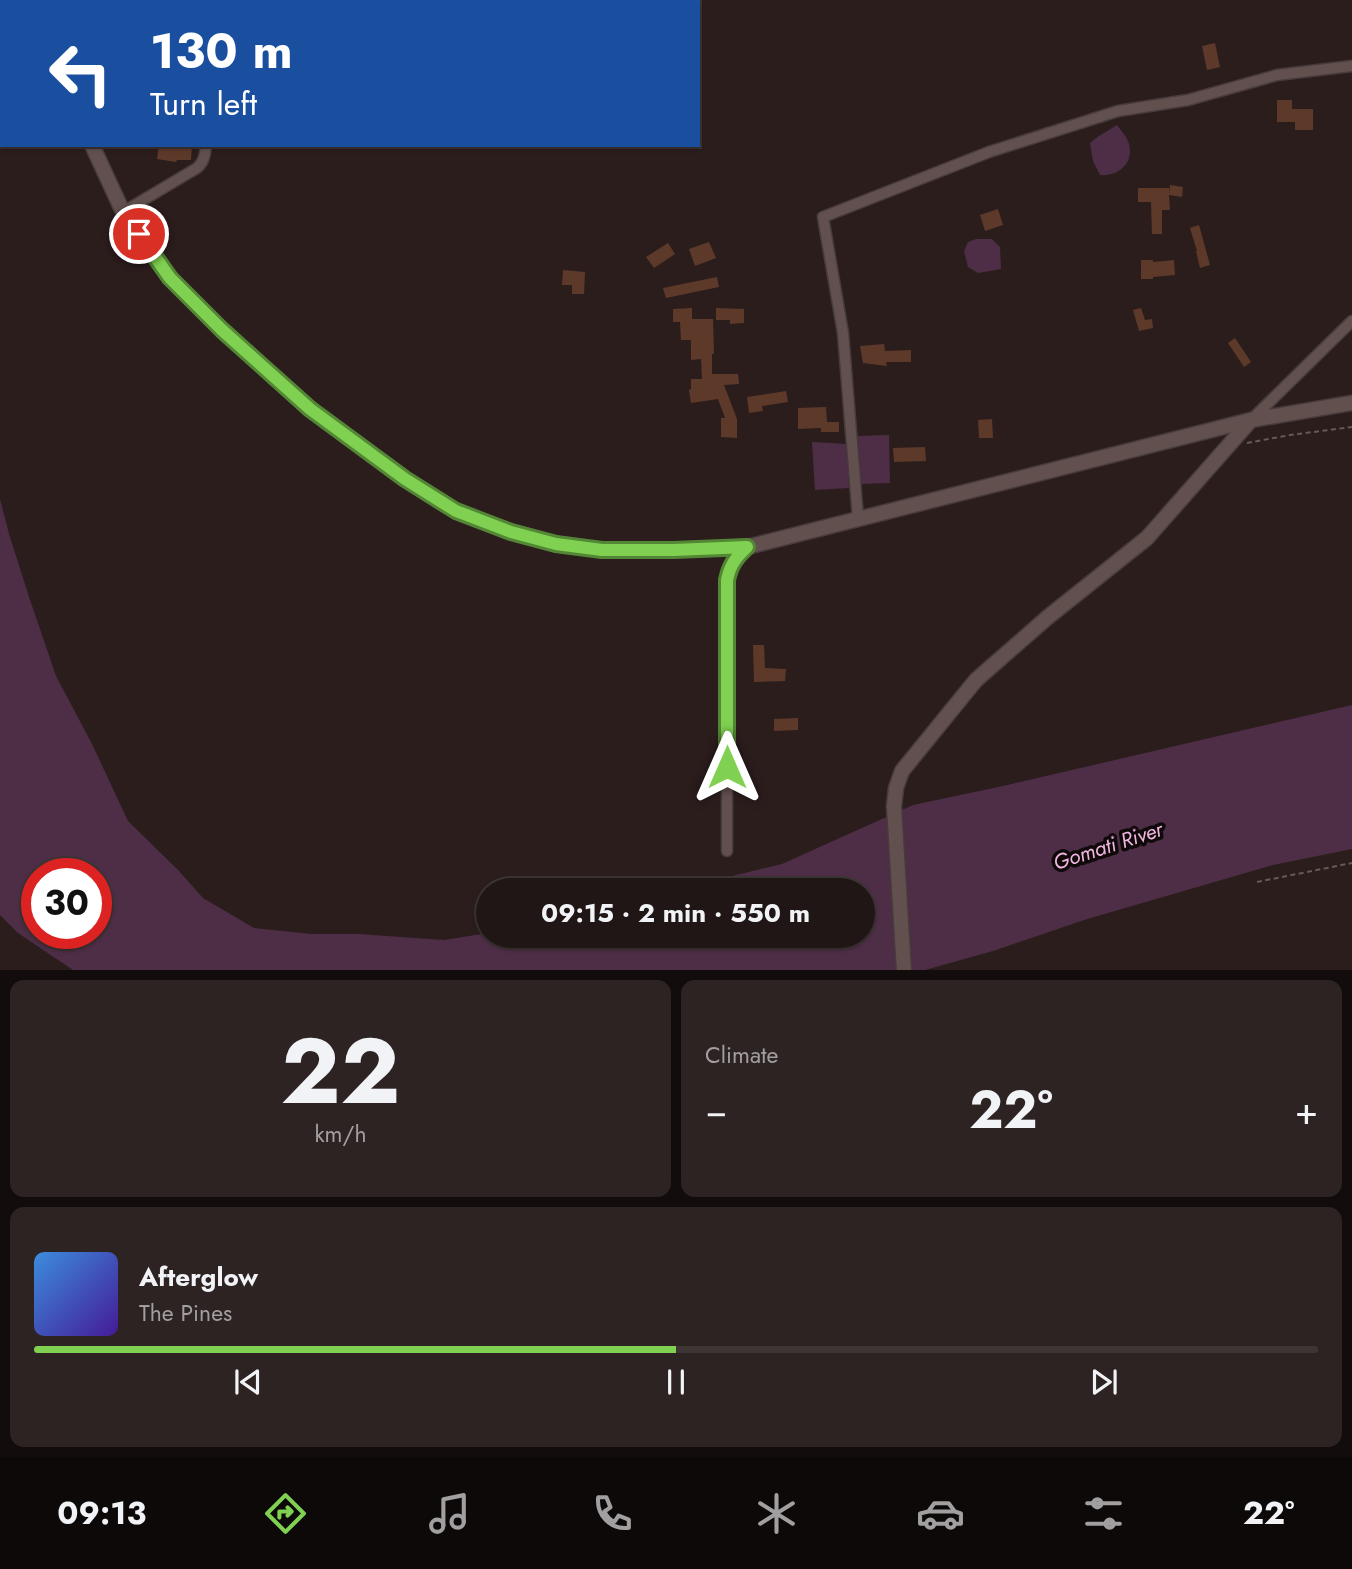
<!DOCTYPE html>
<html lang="en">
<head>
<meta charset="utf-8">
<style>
	:root { --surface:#211616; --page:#2d2323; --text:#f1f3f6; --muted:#a29fa1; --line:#3e3535; --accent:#80d051 }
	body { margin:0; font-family:Jost,sans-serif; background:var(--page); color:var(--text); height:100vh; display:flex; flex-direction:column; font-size:26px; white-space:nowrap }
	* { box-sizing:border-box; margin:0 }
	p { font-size:23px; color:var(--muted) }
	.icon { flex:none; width:38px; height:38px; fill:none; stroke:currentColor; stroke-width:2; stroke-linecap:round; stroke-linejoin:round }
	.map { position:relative; height:970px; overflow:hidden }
	.sheet { display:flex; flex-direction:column; gap:10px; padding:10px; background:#120c0c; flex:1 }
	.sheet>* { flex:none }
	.banner { position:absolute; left:0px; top:0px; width:700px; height:147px; box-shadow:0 2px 5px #0004,0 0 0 2px var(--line); background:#1a4fa0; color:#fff; overflow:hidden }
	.speed { position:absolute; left:21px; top:858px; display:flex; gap:14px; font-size:35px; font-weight:700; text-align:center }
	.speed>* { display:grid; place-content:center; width:91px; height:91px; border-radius:50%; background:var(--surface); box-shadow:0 2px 5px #0004,0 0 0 2px var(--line); line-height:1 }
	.speed .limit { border:10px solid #d22; background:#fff; color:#111 }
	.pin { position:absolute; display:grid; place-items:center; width:60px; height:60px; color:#fff; margin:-30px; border:4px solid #fff; border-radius:50%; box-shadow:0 2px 7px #0007 }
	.me { position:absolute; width:77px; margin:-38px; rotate:0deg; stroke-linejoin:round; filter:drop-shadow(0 0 5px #0008) }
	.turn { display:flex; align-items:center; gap:24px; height:147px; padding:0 35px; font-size:32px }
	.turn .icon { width:91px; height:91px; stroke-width:2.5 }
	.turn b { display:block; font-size:49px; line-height:60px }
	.big { font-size:52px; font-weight:700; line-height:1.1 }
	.sheet .tile { flex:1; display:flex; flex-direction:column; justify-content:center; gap:10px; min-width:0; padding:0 24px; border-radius:14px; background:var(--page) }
	.sheet .dial { align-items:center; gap:0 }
	.dial b { font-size:91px; line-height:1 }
	.song { display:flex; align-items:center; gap:21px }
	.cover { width:84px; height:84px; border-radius:10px; background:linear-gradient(135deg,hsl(210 70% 55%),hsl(260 70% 35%)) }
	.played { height:7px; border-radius:4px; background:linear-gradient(90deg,var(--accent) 50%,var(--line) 50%) }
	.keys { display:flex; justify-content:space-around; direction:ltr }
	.heat { display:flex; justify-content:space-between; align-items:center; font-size:38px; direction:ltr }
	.sheet .tiles { flex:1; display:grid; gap:10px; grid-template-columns:1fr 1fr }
	.tile:last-child { grid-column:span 2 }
	.trip { position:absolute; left:476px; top:878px; width:399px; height:70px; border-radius:35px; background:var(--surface); box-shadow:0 2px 5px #0004,0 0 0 2px var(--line); font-weight:700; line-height:70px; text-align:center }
	.dock { display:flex; height:112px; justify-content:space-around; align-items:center; background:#0d0909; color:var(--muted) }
	.dock .icon { width:49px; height:49px }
	.dock .selected { color:var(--accent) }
	.dock b { font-size:32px; color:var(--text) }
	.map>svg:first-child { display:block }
</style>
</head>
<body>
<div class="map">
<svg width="1352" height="971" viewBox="0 0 1352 971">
	<rect width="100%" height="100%" fill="#2c1d1d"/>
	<g fill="#4d2e46" fill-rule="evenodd">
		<path d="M1117,125C1120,130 1125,134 1127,139C1137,159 1121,177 1100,175L1093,161L1090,143L1099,136Z"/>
		<path d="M976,239H992L1000,247L1001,269L978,273L968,267L964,251L968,242Z"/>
		<path d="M889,435L890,483L860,484L858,436Z"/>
		<path d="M812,442L846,444L849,488L815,490Z"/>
		<path d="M0,499L9,534L29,597L56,676L92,744L128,821L178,870L203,898L254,928L311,934H358L444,940L488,933V936H863V891H679L716,880L782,864L913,805L1003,786L1352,705V849L1273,865L1084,920L993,951L925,970H73L18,933L0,915ZM37,873H96V933H37Z"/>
	</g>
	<g fill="#5d3929">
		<path d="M1215,43L1220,67L1207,70L1202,46Z"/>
		<path d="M1277,100H1292V109H1313V130H1295V122H1277Z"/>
		<path d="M159,145L192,146L191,160H177L176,162L157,159Z"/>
		<path d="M1170,185L1183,187L1182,197L1169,195L1170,210H1162V234H1152L1151,202H1138V188H1169V194Z"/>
		<path d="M998,209L1003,225L985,231L980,215Z"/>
		<path d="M1199,225L1210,265L1200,268L1196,251H1197L1190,228Z"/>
		<path d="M709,242L716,258L695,266L689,249Z"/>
		<path d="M668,243L675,254L654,268L646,257Z"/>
		<path d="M1141,260H1153V262L1174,260L1175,275L1153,277V279H1141Z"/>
		<path d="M563,270L585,272L584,294H572V285H562Z"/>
		<path d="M717,277L719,287L666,298L663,288Z"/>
		<path d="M692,308V319H713L714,354H712V374H738L739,384L724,385L737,419V438L721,437V418H725L718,399L691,403L689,390L691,389V379H702L701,359L691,360V340H681L680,322H673V309Z"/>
		<path d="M716,308L744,309V323L730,324V320H716Z"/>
		<path d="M1141,308L1145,320L1152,319L1153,328L1139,331L1133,310Z"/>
		<path d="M1235,338L1251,362L1244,367L1228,343Z"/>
		<path d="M884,344L885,351L911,350V362H886L887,366L863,363L860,346Z"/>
		<path d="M786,391L788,402L762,406L763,411L749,413L747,397Z"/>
		<path d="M826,407L827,422H839V432H821V428L798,429V408Z"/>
		<path d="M992,419L993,438H979L978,420Z"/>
		<path d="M925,447L926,461L894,462L893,448Z"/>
		<path d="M753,645H764L765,668L786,669L785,681L754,682Z"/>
		<path d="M798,718V730L774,731V719Z"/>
	</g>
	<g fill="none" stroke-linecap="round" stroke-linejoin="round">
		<defs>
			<g id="minor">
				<path d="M219,0V2"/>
				<path d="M123,212L197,168C204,162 205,155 206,145"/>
				<path d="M1251,420L1352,321"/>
				<path d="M858,518L843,333L823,217L989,152L1118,111L1188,100L1277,75L1352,66"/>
				<path d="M727,851V580C730,565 736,557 747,547"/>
			</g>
			<g id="tertiary">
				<path d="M27,0L28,2"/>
				<path d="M92,145L123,212L170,278L222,330L310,409L405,479L456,511L511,532L556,544L602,550H674L747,547L1251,420L1352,403"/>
				<path d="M904,971L894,806L896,788L902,771L976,680L1048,617L1147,538L1251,420"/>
			</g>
		</defs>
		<use href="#minor" stroke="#473b3b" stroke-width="13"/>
		<use href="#tertiary" stroke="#473b3b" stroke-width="17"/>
		<g stroke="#665958" stroke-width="2" stroke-dasharray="5 3.5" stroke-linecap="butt">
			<path d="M1247,443L1290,435L1352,427"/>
			<path d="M1257,882L1352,863"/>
		</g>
		<use href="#minor" stroke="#62504f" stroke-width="10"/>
		<use href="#tertiary" stroke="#62504f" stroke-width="14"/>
	</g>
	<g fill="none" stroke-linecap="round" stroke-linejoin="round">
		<defs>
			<path id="route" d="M139,234L170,278L222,330L310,409L405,479L456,511L511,532L556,544L602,550H674L747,547C736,557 730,565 727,580V767"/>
		</defs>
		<use href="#route" stroke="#538735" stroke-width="18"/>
		<use href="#route" stroke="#80d051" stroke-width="12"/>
	</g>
	<g text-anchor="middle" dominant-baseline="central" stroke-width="7" stroke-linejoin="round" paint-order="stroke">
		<g font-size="21" font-style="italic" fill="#f0b6e2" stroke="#100909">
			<text transform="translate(1108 846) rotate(-18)">Gomati River</text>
		</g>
	</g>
</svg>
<div class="speed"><div class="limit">30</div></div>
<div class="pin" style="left:139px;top:234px;background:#d93025"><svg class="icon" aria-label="arrive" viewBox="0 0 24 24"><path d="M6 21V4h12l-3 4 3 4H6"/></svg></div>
<svg class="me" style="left:727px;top:767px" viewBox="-20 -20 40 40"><path d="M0-17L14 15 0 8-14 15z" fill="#80d051" stroke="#fff" stroke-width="4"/></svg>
<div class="trip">09:15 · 2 min · 550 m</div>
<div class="banner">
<div class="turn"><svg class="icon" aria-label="left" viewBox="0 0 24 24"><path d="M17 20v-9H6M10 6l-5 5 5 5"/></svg><div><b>130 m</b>Turn left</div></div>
</div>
</div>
<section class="sheet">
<div class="tiles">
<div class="tile dial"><b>22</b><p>km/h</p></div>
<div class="tile"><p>Climate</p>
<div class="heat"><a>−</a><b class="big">22°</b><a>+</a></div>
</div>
<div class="tile">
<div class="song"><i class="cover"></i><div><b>Afterglow</b><p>The Pines</p></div></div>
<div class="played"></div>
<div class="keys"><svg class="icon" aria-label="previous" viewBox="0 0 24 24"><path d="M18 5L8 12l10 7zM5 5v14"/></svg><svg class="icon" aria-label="pause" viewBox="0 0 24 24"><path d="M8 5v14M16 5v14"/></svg><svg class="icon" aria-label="next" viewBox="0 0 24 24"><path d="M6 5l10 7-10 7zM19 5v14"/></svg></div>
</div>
</div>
</section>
<nav class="dock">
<b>09:13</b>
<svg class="icon selected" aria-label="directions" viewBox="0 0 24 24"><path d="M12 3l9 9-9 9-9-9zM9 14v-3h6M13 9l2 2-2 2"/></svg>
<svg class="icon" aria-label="music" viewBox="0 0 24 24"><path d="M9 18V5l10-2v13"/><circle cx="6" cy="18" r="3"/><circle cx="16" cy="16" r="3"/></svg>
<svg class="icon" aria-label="phone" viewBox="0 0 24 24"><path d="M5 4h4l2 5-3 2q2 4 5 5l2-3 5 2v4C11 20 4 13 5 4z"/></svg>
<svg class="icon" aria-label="climate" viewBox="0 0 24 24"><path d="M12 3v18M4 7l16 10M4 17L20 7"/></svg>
<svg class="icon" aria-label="car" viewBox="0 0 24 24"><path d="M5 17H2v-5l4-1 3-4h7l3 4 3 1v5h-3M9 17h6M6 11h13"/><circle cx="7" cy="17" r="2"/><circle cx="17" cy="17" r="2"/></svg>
<svg class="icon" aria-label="filters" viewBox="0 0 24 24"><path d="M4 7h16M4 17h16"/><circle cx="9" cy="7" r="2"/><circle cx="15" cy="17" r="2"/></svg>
<b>22°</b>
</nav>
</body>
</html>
